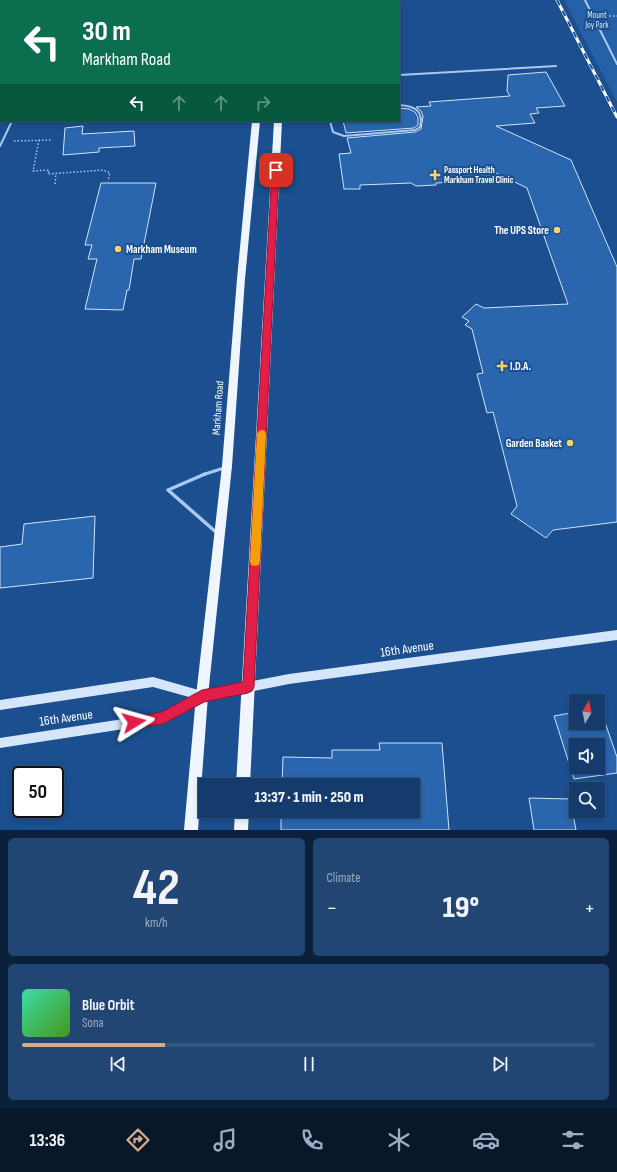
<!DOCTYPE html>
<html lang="en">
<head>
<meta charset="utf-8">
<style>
	:root { --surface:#143b6b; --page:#214673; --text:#f1f3f6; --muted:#9dadc1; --line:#33557e; --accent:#d6ab8b }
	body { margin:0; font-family:"Sofia Sans Condensed",sans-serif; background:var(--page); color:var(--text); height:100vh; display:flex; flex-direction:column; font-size:15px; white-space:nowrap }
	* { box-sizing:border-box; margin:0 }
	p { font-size:13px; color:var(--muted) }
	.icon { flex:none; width:22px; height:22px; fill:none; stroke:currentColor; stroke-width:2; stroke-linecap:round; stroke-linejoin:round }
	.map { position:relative; height:830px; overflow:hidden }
	.sheet { display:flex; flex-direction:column; gap:8px; padding:8px; background:#0b203b; flex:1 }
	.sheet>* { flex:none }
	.guide { position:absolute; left:0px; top:0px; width:400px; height:122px; box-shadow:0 2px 6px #0003,0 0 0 1px var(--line); background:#0b6e4f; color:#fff; overflow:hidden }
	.needle { width:26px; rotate:10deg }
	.tools { position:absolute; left:569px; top:694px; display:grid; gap:8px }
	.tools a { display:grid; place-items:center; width:36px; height:36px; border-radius:0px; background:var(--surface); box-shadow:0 2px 6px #0003,0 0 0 1px var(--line); font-size:20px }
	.speed { position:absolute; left:12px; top:766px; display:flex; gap:8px; font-size:20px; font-weight:700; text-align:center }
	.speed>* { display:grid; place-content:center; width:52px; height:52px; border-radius:50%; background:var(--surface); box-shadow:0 2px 6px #0003,0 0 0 1px var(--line); line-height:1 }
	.speed .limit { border:2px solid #111; border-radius:6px; background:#fff; color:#111 }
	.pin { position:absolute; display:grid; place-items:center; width:34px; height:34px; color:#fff; margin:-17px; border-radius:8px; box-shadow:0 2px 6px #0006 }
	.me { position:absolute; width:44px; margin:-22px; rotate:82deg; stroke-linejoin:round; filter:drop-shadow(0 0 3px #0008) }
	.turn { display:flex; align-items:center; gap:14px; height:84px; padding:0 16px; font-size:18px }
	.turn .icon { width:52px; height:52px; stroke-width:2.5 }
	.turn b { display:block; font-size:28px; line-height:34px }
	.lanes { display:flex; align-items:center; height:38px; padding:0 16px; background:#0003; justify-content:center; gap:20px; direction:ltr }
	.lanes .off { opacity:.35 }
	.big { font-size:30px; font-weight:800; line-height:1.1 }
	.sheet .tile { flex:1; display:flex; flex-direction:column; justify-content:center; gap:6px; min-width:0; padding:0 14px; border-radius:6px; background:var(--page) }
	.sheet .dial { align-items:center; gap:0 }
	.dial b { font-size:52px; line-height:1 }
	.song { display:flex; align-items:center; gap:12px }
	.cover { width:48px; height:48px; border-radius:6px; background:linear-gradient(135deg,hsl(160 70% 55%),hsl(100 70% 35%)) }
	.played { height:4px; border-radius:2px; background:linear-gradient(90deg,var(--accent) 25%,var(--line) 25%) }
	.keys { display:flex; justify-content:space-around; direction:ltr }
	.heat { display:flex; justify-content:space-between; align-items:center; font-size:22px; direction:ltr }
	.sheet .tiles { flex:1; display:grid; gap:8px; grid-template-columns:1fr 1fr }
	.tile:last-child { grid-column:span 2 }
	.trip { position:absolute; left:198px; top:778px; width:222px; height:40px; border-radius:0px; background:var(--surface); box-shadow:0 2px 6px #0003,0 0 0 1px var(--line); font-weight:800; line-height:40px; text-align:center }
	.tab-bar { display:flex; height:64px; justify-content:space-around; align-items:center; background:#08182b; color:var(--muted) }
	.tab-bar .icon { width:28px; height:28px }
	.tab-bar .current { color:var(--accent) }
	.tab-bar b { font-size:18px; color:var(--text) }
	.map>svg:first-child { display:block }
</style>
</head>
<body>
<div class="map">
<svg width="617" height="830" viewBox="0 0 617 830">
	<rect width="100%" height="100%" fill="#1b4f8f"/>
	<path fill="#2461a8" d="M564,0H617V102Z"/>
	<g fill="#2a66ad" stroke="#cfe3fa" fill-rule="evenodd">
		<path d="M546,72L565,106L536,108L539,113L530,114L535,123L496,126L571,160L617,267V522L553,530L546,538L511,514L517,506L493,412L487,413L477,374L483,373L472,329L465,325L469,321L462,317L476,304L484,308L568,304L527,188L496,173L488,180L436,183V185L416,186L411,183L360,185V189H344L339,154L351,153L347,138L415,132L421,129L423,116L421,111L416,107L431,106L429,102L510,96L507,91L508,75Z"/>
		<path d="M399,108L409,109L415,112L418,117V125L414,128L346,133L343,121H399Z"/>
		<path d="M83,126L82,134L134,131L135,146L99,148V152L63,155L65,128Z"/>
		<path d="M101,183H156L141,259H134L129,290H127L123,310L85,309L97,259H88L92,245H85Z"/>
		<path d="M95,516L93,578L0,588V547L22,544L24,524Z"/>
		<path d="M598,711H601L617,757V773L574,779L554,716L576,712V723H598ZM576,745H598V767H576Z"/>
		<path d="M379,743H442L449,830H281V811H413V785H282L283,757L332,758V750H380Z"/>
		<path d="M529,798L570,799L576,830H534Z"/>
	</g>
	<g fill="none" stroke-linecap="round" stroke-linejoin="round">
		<g stroke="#a9c9ee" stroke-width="1.5" stroke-dasharray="1.5 2" stroke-linecap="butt">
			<path d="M606,16H617"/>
			<path d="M39,140L33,171L49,170L48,174L103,170L110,173L108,181"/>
			<path d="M14,141L52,140"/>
			<path d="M55,184L56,173"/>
		</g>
		<g stroke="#a9c9ee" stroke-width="2">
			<path d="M585,0L617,64"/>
			<path d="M399,75L556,66"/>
			<path d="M330,121L333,132L344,136L415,130L420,127C424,110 414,106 399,105"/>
			<path d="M0,146L12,121"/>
		</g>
		<path stroke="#a9c9ee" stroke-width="3" d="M202,475L224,468"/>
		<path stroke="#a9c9ee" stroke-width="3.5" d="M205,474L168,490L217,533"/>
		<path fill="#d6e6fa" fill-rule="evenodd" d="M617,630V640L289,684L203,701L163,723L0,748V738L162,713L189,697L153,687L0,710V700L153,677L202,691L289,674Z"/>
		<g fill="#f0f6ff" fill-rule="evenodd">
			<rect x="262" y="0" width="6" height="1"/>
			<rect x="282" y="0" width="6" height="1"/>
			<path d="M252,121H260L245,279L232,466L208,696L198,830H184L196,696L222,466L237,279Z"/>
			<path d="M274,121H282L250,785H236Z"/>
			<path d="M235,811H249L248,830H234Z"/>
		</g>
		<defs>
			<path id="rail" d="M557,0L617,117"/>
		</defs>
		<use href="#rail" stroke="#fff" stroke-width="3"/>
		<use href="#rail" stroke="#1b4f8f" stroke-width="2" stroke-dasharray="6" stroke-linecap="butt"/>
	</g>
	<path fill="#e11d48" stroke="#92132f" d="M276,167L279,170L254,687L252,691L248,693L204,702L163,724L134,728L130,726L128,722L130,718L162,712L202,690L243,682L272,170Z"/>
	<path fill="#f59e0b" d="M262,430L265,431L266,434L260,561L259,565L255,566L251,565L250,561L257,434L259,431Z"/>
	<g fill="#ffd166" stroke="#1b4f8f" stroke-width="1.5">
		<path d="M433 169h4v4h4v4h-4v4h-4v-4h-4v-4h4z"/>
		<circle cx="557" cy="230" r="4"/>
		<circle cx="118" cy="249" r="4"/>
		<path d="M500 360h4v4h4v4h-4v4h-4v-4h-4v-4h4z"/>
		<circle cx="570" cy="443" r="4"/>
	</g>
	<g text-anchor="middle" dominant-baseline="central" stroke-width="4" stroke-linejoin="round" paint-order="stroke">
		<g font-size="9" fill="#cfe3fa" stroke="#1b4f8f">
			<text x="597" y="15">Mount<tspan x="597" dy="10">Joy Park</tspan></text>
		</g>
		<g font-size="9" font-weight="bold" fill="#fff" stroke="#1b4f8f" text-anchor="start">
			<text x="444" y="170">Passport Health<tspan x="444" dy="10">Markham Travel Clinic</tspan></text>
		</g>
		<g font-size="11" font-weight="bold" fill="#fff" stroke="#1b4f8f" text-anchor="end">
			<text x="549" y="230">The UPS Store</text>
			<text x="126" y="249" text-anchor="start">Markham Museum</text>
			<text x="510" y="366" text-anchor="start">I.D.A.</text>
			<text x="562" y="443">Garden Basket</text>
		</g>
		<g font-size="11" fill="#fff" stroke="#1b4f8f">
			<text transform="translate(218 408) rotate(-86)">Markham Road</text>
		</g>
		<g font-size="13" fill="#fff" stroke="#1b4f8f">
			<text transform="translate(407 649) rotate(-8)">16th Avenue</text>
			<text transform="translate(66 718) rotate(-8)">16th Avenue</text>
		</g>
	</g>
</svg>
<div class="tools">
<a><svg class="needle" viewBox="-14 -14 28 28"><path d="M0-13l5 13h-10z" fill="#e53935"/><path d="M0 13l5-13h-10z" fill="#9dadc1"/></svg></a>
<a><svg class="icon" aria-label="sound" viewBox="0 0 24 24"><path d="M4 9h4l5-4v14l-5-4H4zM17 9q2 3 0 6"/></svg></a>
<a><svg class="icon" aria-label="search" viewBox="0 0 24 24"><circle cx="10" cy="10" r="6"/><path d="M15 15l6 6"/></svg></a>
</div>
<div class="speed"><div class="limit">50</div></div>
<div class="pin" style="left:276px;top:170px;background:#d93025"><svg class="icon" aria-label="arrive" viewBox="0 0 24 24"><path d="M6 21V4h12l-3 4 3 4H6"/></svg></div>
<svg class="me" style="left:134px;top:722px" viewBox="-20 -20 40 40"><path d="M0-17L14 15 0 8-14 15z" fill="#e11d48" stroke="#fff" stroke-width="4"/></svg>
<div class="trip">13:37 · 1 min · 250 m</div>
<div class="guide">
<div class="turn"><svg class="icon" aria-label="left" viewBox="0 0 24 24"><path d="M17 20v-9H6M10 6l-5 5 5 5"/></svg><div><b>30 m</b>Markham Road</div></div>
<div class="lanes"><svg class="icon" aria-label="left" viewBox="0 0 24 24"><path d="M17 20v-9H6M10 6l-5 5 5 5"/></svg><svg class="icon off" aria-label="ahead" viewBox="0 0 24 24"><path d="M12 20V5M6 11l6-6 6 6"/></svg><svg class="icon off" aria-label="ahead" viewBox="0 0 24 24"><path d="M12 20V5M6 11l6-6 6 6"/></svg><svg class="icon off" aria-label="right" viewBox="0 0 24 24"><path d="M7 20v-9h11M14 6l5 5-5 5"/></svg></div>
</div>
</div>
<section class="sheet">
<div class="tiles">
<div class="tile dial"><b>42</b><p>km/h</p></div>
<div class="tile"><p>Climate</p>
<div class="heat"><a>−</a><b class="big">19°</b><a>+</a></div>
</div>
<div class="tile">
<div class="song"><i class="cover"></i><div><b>Blue Orbit</b><p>Sona</p></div></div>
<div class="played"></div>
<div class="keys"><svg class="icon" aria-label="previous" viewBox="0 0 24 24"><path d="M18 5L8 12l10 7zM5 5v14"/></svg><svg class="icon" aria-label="pause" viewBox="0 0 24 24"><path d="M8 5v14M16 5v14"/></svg><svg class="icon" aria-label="next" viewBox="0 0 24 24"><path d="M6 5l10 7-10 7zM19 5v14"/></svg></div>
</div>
</div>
</section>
<nav class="tab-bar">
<b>13:36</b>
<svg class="icon current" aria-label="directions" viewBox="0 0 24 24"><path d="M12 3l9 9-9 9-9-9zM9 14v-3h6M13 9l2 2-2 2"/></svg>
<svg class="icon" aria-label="music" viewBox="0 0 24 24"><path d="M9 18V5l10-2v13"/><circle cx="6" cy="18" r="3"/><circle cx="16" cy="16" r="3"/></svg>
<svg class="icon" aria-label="phone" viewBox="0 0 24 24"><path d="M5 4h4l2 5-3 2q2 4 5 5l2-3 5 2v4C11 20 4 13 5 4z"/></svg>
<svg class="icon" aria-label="climate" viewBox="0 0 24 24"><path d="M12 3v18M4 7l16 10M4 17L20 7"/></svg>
<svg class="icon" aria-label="car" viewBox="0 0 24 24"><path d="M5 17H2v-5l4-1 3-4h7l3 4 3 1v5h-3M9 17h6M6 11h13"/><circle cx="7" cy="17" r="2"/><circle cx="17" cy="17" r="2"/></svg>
<svg class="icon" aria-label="filters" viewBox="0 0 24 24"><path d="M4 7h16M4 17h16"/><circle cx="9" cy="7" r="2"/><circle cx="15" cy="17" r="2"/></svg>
</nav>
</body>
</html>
